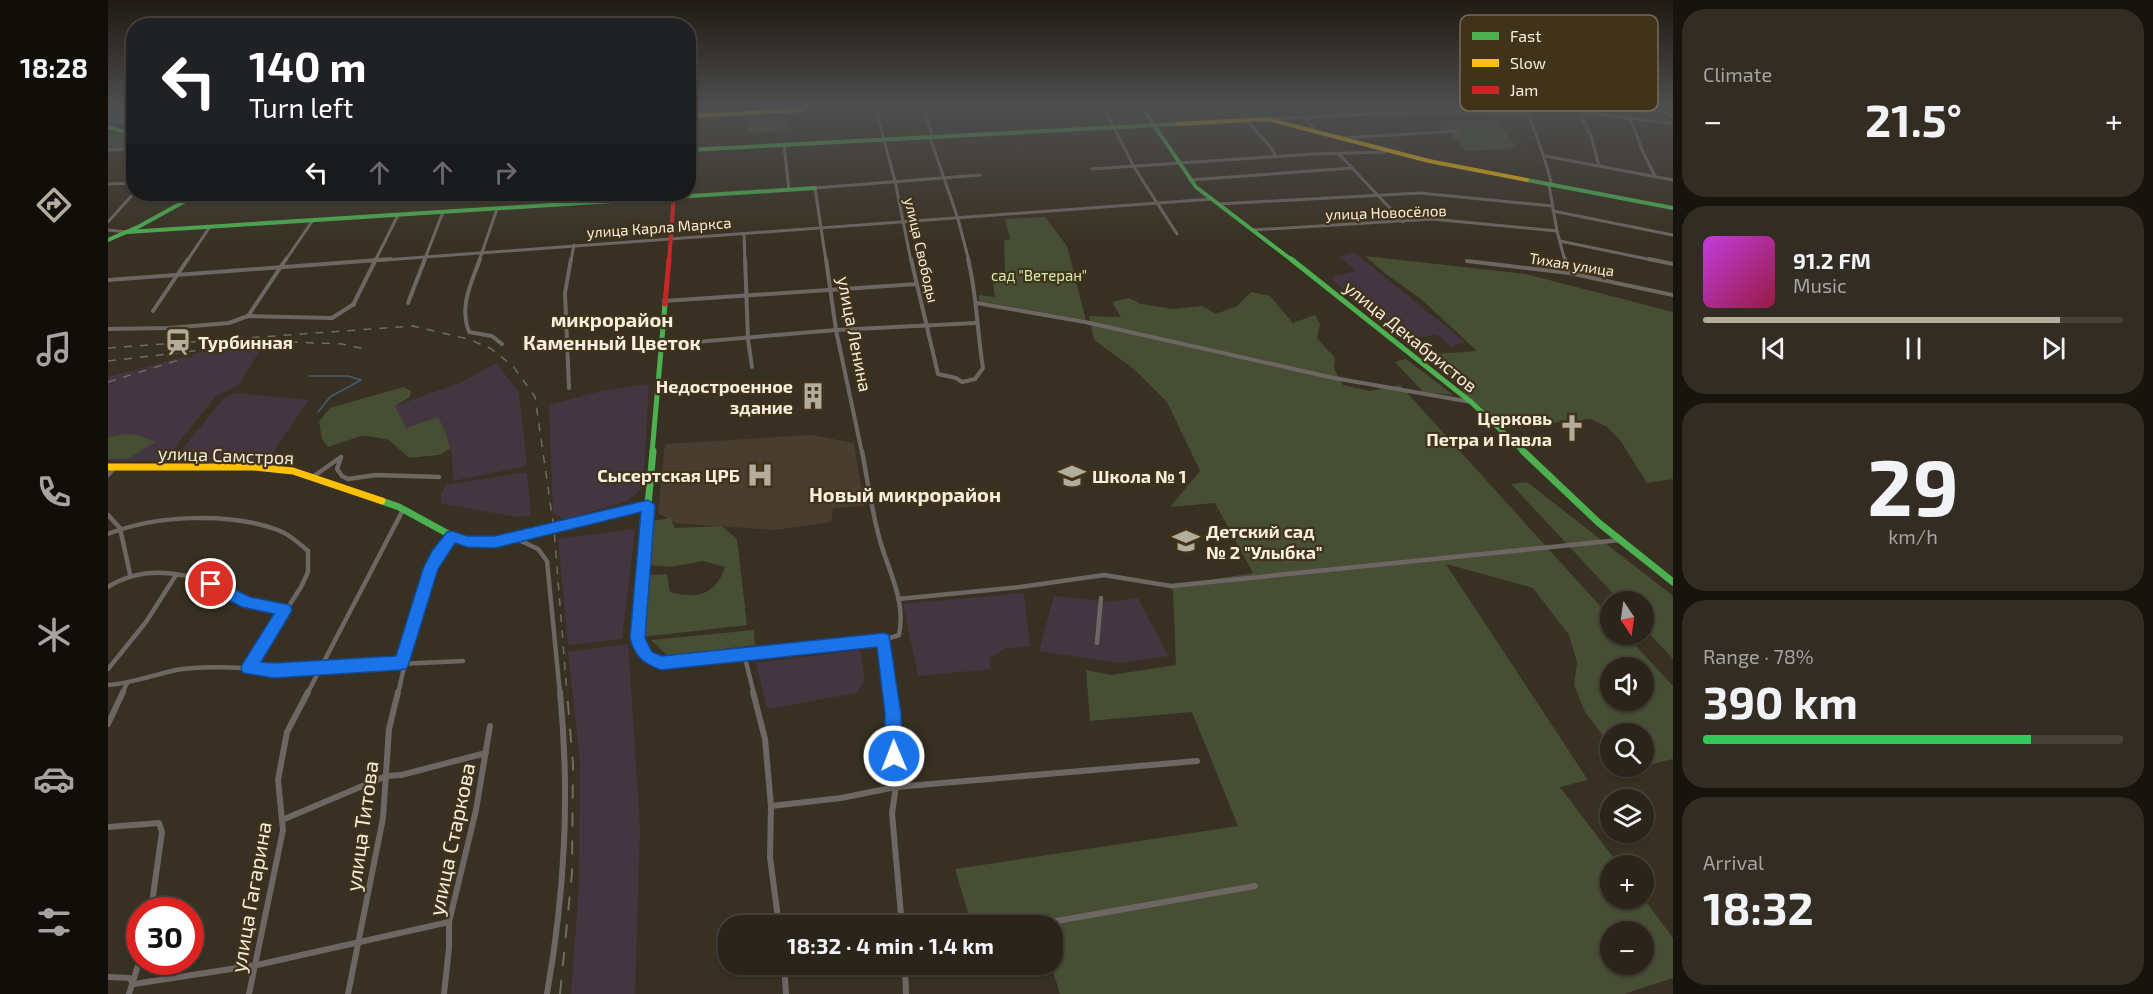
<!DOCTYPE html>
<html lang="en">
<head>
<meta charset="utf-8">
<style>
	:root { --surface:#2a241a; --page:#322c23; --text:#f1f3f6; --muted:#a5a4a2; --line:#464139; --accent:#b4ac9d }
	body { margin:0; font-family:"Exo 2",sans-serif; background:var(--page); color:var(--text); height:100vh; display:flex; flex-direction:column; font-size:22px; white-space:nowrap }
	* { box-sizing:border-box; margin:0 }
	p { font-size:20px; color:var(--muted) }
	.icon { flex:none; width:33px; height:33px; fill:none; stroke:currentColor; stroke-width:2; stroke-linecap:round; stroke-linejoin:round }
	.map { position:relative; flex:1; overflow:hidden }
	.panel { display:flex; flex-direction:column; gap:9px; padding:9px; background:#17140e; width:480px }
	.panel>* { flex:none }
	.guide { position:absolute; left:18px; top:18px; width:570px; height:183px; border-radius:24px; box-shadow:0 2px 4px #0004,0 0 0 2px var(--line); background:#202124; color:#fff; overflow:hidden }
	.needle { width:39px; rotate:167deg }
	.tools { position:absolute; left:1492px; top:591px; display:grid; gap:12px }
	.tools a { display:grid; place-items:center; width:54px; height:54px; border-radius:50%; background:var(--surface); box-shadow:0 2px 4px #0004,0 0 0 2px var(--line); font-size:30px }
	.speed { position:absolute; left:18px; top:897px; display:flex; gap:12px; font-size:30px; font-weight:700; text-align:center }
	.speed>* { display:grid; place-content:center; width:78px; height:78px; border-radius:50%; background:var(--surface); box-shadow:0 2px 4px #0004,0 0 0 2px var(--line); line-height:1 }
	.speed .limit { border:9px solid #d22; background:#fff; color:#111 }
	.pin { position:absolute; display:grid; place-items:center; width:51px; height:51px; color:#fff; margin:-26px; border:3px solid #fff; border-radius:50%; box-shadow:0 2px 6px #0007 }
	.me { position:absolute; width:66px; margin:-33px; rotate:359deg; stroke-linejoin:round; filter:drop-shadow(0 0 4px #0008) }
	.turn { display:flex; align-items:center; gap:21px; height:126px; padding:0 24px; font-size:27px }
	.turn .icon { width:78px; height:78px; stroke-width:2.5 }
	.turn b { display:block; font-size:42px; line-height:51px }
	.lanes { display:flex; align-items:center; height:57px; padding:0 24px; background:#0003; justify-content:center; gap:30px; direction:ltr }
	.lanes .off { opacity:.35 }
	.big { font-size:45px; font-weight:700; line-height:1.1 }
	.panel .card { flex:1; display:flex; flex-direction:column; justify-content:center; gap:9px; min-width:0; padding:0 21px; border-radius:24px; background:var(--page) }
	.panel .dial { align-items:center; gap:0 }
	.dial b { font-size:78px; line-height:1 }
	.song { display:flex; align-items:center; gap:18px }
	.cover { width:72px; height:72px; border-radius:9px; background:linear-gradient(135deg,hsl(290 70% 55%),hsl(340 70% 35%)) }
	.played { height:6px; border-radius:3px; background:linear-gradient(90deg,var(--accent) 85%,var(--line) 85%) }
	.keys { display:flex; justify-content:space-around; direction:ltr }
	.heat { display:flex; justify-content:space-between; align-items:center; font-size:33px; direction:ltr }
	.charge { height:9px; border-radius:4px; background:linear-gradient(90deg,#34c759 78%,var(--line) 0) }
	.trip { position:absolute; left:610px; top:915px; width:345px; height:60px; border-radius:24px; background:var(--surface); box-shadow:0 2px 4px #0004,0 0 0 2px var(--line); font-weight:700; line-height:60px; text-align:center }
	main { display:flex; flex:1; min-height:0 }
	.menu { display:flex; flex-direction:column; width:108px; justify-content:space-around; align-items:center; background:#110e0a; color:var(--muted) }
	.menu .icon { width:42px; height:42px }
	.menu .on { color:var(--accent) }
	.menu b { font-size:27px; color:var(--text) }
	.map>svg:first-child { display:block }
</style>
</head>
<body>
<main>
<nav class="menu">
<b>18:28</b>
<svg class="icon on" aria-label="directions" viewBox="0 0 24 24"><path d="M12 3l9 9-9 9-9-9zM9 14v-3h6M13 9l2 2-2 2"/></svg>
<svg class="icon" aria-label="music" viewBox="0 0 24 24"><path d="M9 18V5l10-2v13"/><circle cx="6" cy="18" r="3"/><circle cx="16" cy="16" r="3"/></svg>
<svg class="icon" aria-label="phone" viewBox="0 0 24 24"><path d="M5 4h4l2 5-3 2q2 4 5 5l2-3 5 2v4C11 20 4 13 5 4z"/></svg>
<svg class="icon" aria-label="climate" viewBox="0 0 24 24"><path d="M12 3v18M4 7l16 10M4 17L20 7"/></svg>
<svg class="icon" aria-label="car" viewBox="0 0 24 24"><path d="M5 17H2v-5l4-1 3-4h7l3 4 3 1v5h-3M9 17h6M6 11h13"/><circle cx="7" cy="17" r="2"/><circle cx="17" cy="17" r="2"/></svg>
<svg class="icon" aria-label="filters" viewBox="0 0 24 24"><path d="M4 7h16M4 17h16"/><circle cx="9" cy="7" r="2"/><circle cx="15" cy="17" r="2"/></svg>
</nav>
<div class="map">
<svg width="1565" height="994" viewBox="0 0 1565 994">
	<rect width="100%" height="100%" fill="#383022"/>
	<g fill="#443640">
		<path d="M1246,252L1357,342L1344,347L1328,334L1304,340L1224,280L1226,276L1248,271L1231,256Z"/>
		<path d="M154,347L130,386L108,396L56,461H0V377L97,351L98,353L112,349Z"/>
		<path d="M388,363L411,392L419,466L345,481L344,456L338,433L298,428L287,406L352,383Z"/>
		<path d="M541,384L535,487L520,501L456,520L445,513L441,405L493,391Z"/>
		<path d="M128,393L201,400L158,462L63,463L116,398Z"/>
		<path d="M419,472L423,516L408,517L333,503V494L338,485Z"/>
		<path d="M527,529L514,639L460,645L450,539Z"/>
		<path d="M916,593L922,647L898,648L881,658L883,669L810,676L795,604Z"/>
		<path d="M946,596L1000,602L1030,598L1060,656L1010,663L931,651Z"/>
		<path d="M520,644L532,826L527,994H463L471,886L472,761L460,652Z"/>
		<path d="M752,650L757,680L748,693L659,709L648,663Z"/>
	</g>
	<path fill="#493d2f" d="M703,435L746,443L756,506L725,508L723,522L667,530L567,523L550,513L557,444Z"/>
	<g fill="#464e34" fill-rule="evenodd">
		<path d="M676,117L679,131L641,133L640,127L643,124V119Z"/>
		<path d="M1330,121H1388L1409,148L1359,151Z"/>
		<path d="M0,130L25,137V148L0,149Z"/>
		<path d="M937,217L959,246L978,320L871,301V295L887,297L884,273L897,272L896,241L902,239L897,219Z"/>
		<path d="M1257,256L1418,274L1565,312V479L1539,483L1512,440L1499,427L1483,419L1395,428L1358,395L1326,354L1369,351L1313,299L1278,274Z"/>
		<path d="M1143,292L1162,296L1185,323L1207,315L1212,324L1209,338L1227,358L1226,369L1235,385L1262,391L1292,385L1503,618V634L1518,635L1565,686V759L1536,766V734H1503V746L1477,712L1466,685L1469,662L1461,635L1425,588L1338,564L1480,780L1452,787L1511,865L1503,866V898L1536,899L1565,938V978L1516,994H952L943,965L945,964V926L910,925L862,919L847,869L1130,826L1084,712L982,721L978,670L1003,675L1068,665L1065,591L1062,586L1145,573L1107,503L1062,507L1092,471L1059,402L1026,369L986,340L981,316L1013,317L1004,302L1021,298L1033,304L1065,309L1094,306L1108,314L1129,306ZM1503,668H1536V700H1503ZM1503,932H1536V964H1503Z"/>
		<path d="M1298,359L1345,395L1315,392L1287,362Z"/>
		<path d="M295,387L303,391L302,397L287,406L298,428L330,417L338,433L342,449L331,455L301,458L281,440L260,436H253L220,447L214,439L211,422L222,408Z"/>
		<path d="M18,434L30,435L47,442L20,459H0V437Z"/>
		<path d="M1419,482L1565,596V659L1536,628V602L1512,601L1403,484Z"/>
		<path d="M562,518L567,528L614,526L629,539L639,625L535,637L533,608L541,575L559,574L562,592C590,600 608,594 617,567L595,561L563,567L540,565L545,521Z"/>
		<path d="M646,630L647,645L560,656L543,640Z"/>
	</g>
	<path fill="#3f5e73" d="M0,106H25V120C16,124 9,128 0,121Z"/>
	<g fill="none" stroke-linecap="round" stroke-linejoin="round">
		<path stroke="#3f5e73" stroke-width="1.5" d="M201,376H240L253,380L222,397L210,412"/>
		<g stroke="#6e6662" stroke-width="3">
			<path d="M767,106L787,181L803,261"/>
			<path d="M815,106L823,131V140L850,219L861,261"/>
			<path d="M995,106L1026,167L1069,234"/>
			<path d="M1126,106L1164,149L1168,157"/>
			<path d="M1188,106L1208,132"/>
			<path d="M1418,106C1426,132 1437,156 1443,182L1441,185L1449,231L1457,261"/>
			<path d="M1432,106L1565,124"/>
			<path d="M1468,106L1483,136L1491,166"/>
			<path d="M1518,106L1534,150L1547,176"/>
			<path d="M1546,106L1565,117"/>
			<path d="M1161,119L1323,111L1419,113"/>
			<path d="M1234,138L1350,131"/>
			<path d="M676,145L681,190"/>
			<path d="M0,150L26,149"/>
			<path d="M1231,154L1295,222"/>
			<path d="M1437,156L1565,180"/>
			<path d="M984,169L1205,154L1277,152"/>
			<path d="M1082,180L1244,168"/>
			<path d="M0,184L26,183"/>
			<path d="M1111,204L1312,193L1444,206"/>
			<path d="M1445,211L1565,235"/>
			<path d="M0,222L26,193"/>
			<path d="M0,230L19,232"/>
			<path d="M1144,230L1324,219L1449,231"/>
			<path d="M636,234L637,261"/>
			<path d="M1452,241L1549,261"/>
			<path d="M79,261L101,228"/>
			<path d="M177,261L205,220"/>
			<path d="M263,261L1104,199"/>
			<path d="M267,261L290,215"/>
			<path d="M316,261L335,212"/>
			<path d="M371,261L389,209"/>
			<path d="M463,261L466,245"/>
			<path d="M718,261L707,188L872,175"/>
		</g>
		<g stroke="#6e6662" stroke-width="4">
			<path d="M372,259C363,284 351,306 361,332L384,336L394,344"/>
			<path d="M637,259L640,339L644,367"/>
			<path d="M718,259L728,330L754,453"/>
			<path d="M803,259L830,374L848,378L854,382L867,379L875,368C869,332 869,295 860,259"/>
			<path d="M1457,259L1461,273"/>
			<path d="M1541,259L1565,264"/>
			<path d="M1359,261L1461,273L1565,295"/>
			<path d="M0,280L283,259"/>
			<path d="M556,301L809,284"/>
			<path d="M300,303L317,259"/>
			<path d="M869,303L977,322L1226,378L1363,402"/>
			<path d="M245,305L268,259"/>
			<path d="M45,311L80,259"/>
			<path d="M140,316L178,259"/>
			<path d="M0,329L61,328L121,323L140,316L224,318L246,304"/>
			<path d="M552,345L728,330L868,323"/>
			<path d="M461,388L457,293L463,259"/>
		</g>
		<g stroke="#6e6662" stroke-width="4.5">
			<path d="M233,457L229,469L234,476L240,479L268,475L331,477"/>
			<path d="M0,475L7,467"/>
			<path d="M206,476L233,457"/>
			<path d="M540,505L529,638C536,658 549,662 570,662L776,640L791,635C798,602 782,574 773,544C764,514 760,482 754,451"/>
			<path d="M0,515L12,528L22,574"/>
			<path d="M0,534C48,515 121,512 170,530C181,534 191,543 200,551V572L193,587L141,668"/>
			<path d="M407,538L430,549L439,561L452,694"/>
			<path d="M0,587C31,567 70,570 103,584C114,589 124,597 136,602C149,607 163,607 177,610"/>
			<path d="M790,599L912,587L996,575L1063,586L1512,540"/>
			<path d="M776,640L783,694"/>
			<path d="M989,643L993,598"/>
			<path d="M636,654L646,694"/>
			<path d="M293,663L322,569L329,555L344,536"/>
			<path d="M0,669L38,622L68,575"/>
			<path d="M0,685C24,683 45,675 68,670C97,665 136,668 166,670L355,661"/>
			<path d="M14,694L19,683"/>
			<path d="M199,694L295,510"/>
			<path d="M290,694L297,663"/>
		</g>
		<g stroke="#6e6662" stroke-width="6">
			<path d="M645,692L657,739L663,806L662,857L671,926"/>
			<path d="M782,692L788,787L784,813L794,926"/>
			<path d="M0,724L15,692"/>
			<path d="M663,806L733,798L788,787L1089,761"/>
			<path d="M174,820L278,776L293,775L378,753"/>
			<path d="M0,827L51,823L54,832L43,910"/>
			<path d="M920,926L1147,886"/>
			<path d="M676,964L678,994"/>
			<path d="M797,964L798,994"/>
			<path d="M0,977L21,978L26,984L149,965L341,922"/>
			<path d="M21,994L32,959"/>
			<path d="M141,994L175,830L170,780L179,732L200,692"/>
			<path d="M240,994L275,818L281,729L290,692"/>
			<path d="M336,994L341,948V922L368,810L382,726"/>
			<path d="M439,994C457,891 462,796 452,692"/>
		</g>
		<g stroke="#4caf50" stroke-width="4">
			<path d="M1033,106L1088,187L1185,261"/>
			<path d="M0,127L26,135"/>
			<path d="M580,150L1069,124"/>
			<path d="M1419,180L1565,208"/>
			<path d="M19,232L707,188"/>
			<path d="M0,240L30,227L90,194"/>
		</g>
		<g stroke="#4caf50" stroke-width="5">
			<path d="M1183,259L1363,402L1417,453"/>
			<path d="M544,453L557,304"/>
		</g>
		<g stroke="#4caf50" stroke-width="7">
			<path d="M1415,451L1491,523L1565,582"/>
			<path d="M274,501L291,507L344,536L374,543L431,533L540,505L545,451"/>
		</g>
		<g stroke="#ffc107" stroke-width="4">
			<path d="M580,116L693,110L700,106"/>
			<path d="M1069,124L1159,119L1321,161L1419,180"/>
		</g>
		<path stroke="#ffc107" stroke-width="7" d="M0,467H145L185,471L274,501"/>
		<path stroke="#c62828" stroke-width="4" d="M561,261L566,194"/>
		<path stroke="#c62828" stroke-width="5" d="M557,304L561,259"/>
		<g stroke="#716b63" stroke-width="1.5" stroke-dasharray="8 8" stroke-linecap="butt">
			<path d="M182,342L234,344L261,350"/>
			<path d="M0,348L305,326L360,339L382,348L405,366L427,397L446,529L459,694"/>
			<path d="M0,361L119,347"/>
			<path d="M0,382L74,359"/>
		</g>
		<path stroke="#716b63" stroke-width="2" stroke-dasharray="14 14" stroke-linecap="butt" d="M452,994L464,873L465,764L459,692"/>
	</g>
	<linearGradient id="sky" x2="0" y2="1"><stop stop-color="#1f1a13"/><stop offset="0.43" stop-color="#4d4e4f"/><stop offset="1" stop-color="#4d4e4f" stop-opacity="0"/></linearGradient>
	<rect width="1565" height="246" fill="url(#sky)"/>
	<path fill="#1a73e8" stroke="#114b97" stroke-width="1.5" d="M540,500L547,505L537,638L544,652L554,656L776,633L781,635L793,714L794,756L792,762L786,765L779,762L777,756V714L769,647L553,670C535,663 527,657 522,638L533,512L387,548L359,547L347,543L330,569L301,663L299,668L293,670L166,678L135,673L133,668L135,663L166,614L134,607L98,589L95,584L98,580L103,578L142,597L182,605L184,610L182,614L153,662L166,663L288,656L315,569L324,551L339,532L344,531L359,536H387Z"/>
	<defs>
		<symbol id="station-bare" viewBox="-9 -9 18 18"><path d="M-3-6H3Q5-6 5-4V2Q5 4 3 4L4.5 6H3L1.5 4h-3L-3 6H-4.5L-3 4Q-5 4-5 2V-4Q-5-6-3-6ZM-3.5-4v3h7v-3ZM-3.5 1v1.5H-2V1ZM2 1v1.5H3.5V1Z" fill="#b4ac9d" stroke="#40331a" stroke-width="2.5" paint-order="stroke"/></symbol>
		<symbol id="building-bare" viewBox="-9 -9 18 18"><path d="M-4-6H4V6H1V3H-1V6H-4ZM-2.5-4.3h1.7v1.8h-1.7ZM.8-4.3h1.7v1.8H.8ZM-2.5-1h1.7V.8h-1.7ZM.8-1h1.7V.8H.8Z" fill="#b4ac9d" stroke="#40331a" stroke-width="2.5" paint-order="stroke"/></symbol>
		<symbol id="church-bare" viewBox="-9 -9 18 18"><path d="M-1.2-6h2.4v3.5h3.3v2.4h-3.3V6h-2.4V-.1h-3.3v-2.4h3.3Z" fill="#b4ac9d" stroke="#40331a" stroke-width="2.5" paint-order="stroke"/></symbol>
		<symbol id="hospital-bare" viewBox="-9 -9 18 18"><path d="M-5-5h3v3.5h4V-5h3V5h-3V1.5h-4V5h-3Z" fill="#b4ac9d" stroke="#40331a" stroke-width="2.5" paint-order="stroke"/></symbol>
		<symbol id="school-bare" viewBox="-9 -9 18 18"><path d="M0-5L7-2L0 1L-7-2ZM-4 1L0 2.5L4 1V4Q0 6-4 4Z" fill="#b4ac9d" stroke="#40331a" stroke-width="2.5" paint-order="stroke"/></symbol>
	</defs>
	<g fill-rule="evenodd">
		<use href="#station-bare" x="51" y="323" width="38" height="38"/>
		<use href="#building-bare" x="686" y="377" width="38" height="38"/>
		<use href="#church-bare" x="1445" y="409" width="38" height="38"/>
		<use href="#hospital-bare" x="633" y="456" width="38" height="38"/>
		<use href="#school-bare" x="945" y="457" width="38" height="38"/>
		<use href="#school-bare" x="1059" y="522" width="38" height="38"/>
	</g>
	<g text-anchor="middle" dominant-baseline="central" stroke-width="4.5" stroke-linejoin="round" paint-order="stroke">
		<g font-size="15" fill="#f6eedf" stroke="#40331a">
			<text transform="translate(1278 212) rotate(-2)">улица Новосёлов</text>
			<text transform="translate(551 227) rotate(-4)">улица Карла Маркса</text>
			<text transform="translate(814 250) rotate(77)">улица Свободы</text>
			<text transform="translate(1464 264) rotate(9)">Тихая улица</text>
		</g>
		<g font-size="15" fill="#d3ecad" stroke="#40331a">
			<text x="931" y="275">сад "Ветеран"</text>
		</g>
		<g font-size="18" fill="#f6eedf" stroke="#40331a">
			<text transform="translate(747 334) rotate(79)">улица Ленина</text>
			<text transform="translate(1303 336) rotate(39)">улица Декабристов</text>
			<text transform="translate(118 455) rotate(2)">улица Самстроя</text>
		</g>
		<g font-size="18" font-weight="bold" fill="#f6eedf" stroke="#40331a" text-anchor="start">
			<text x="90" y="342">Турбинная</text>
			<text x="685" y="386" text-anchor="end">Недостроенное<tspan x="685" dy="21">здание</tspan></text>
			<text x="1444" y="418" text-anchor="end">Церковь<tspan x="1444" dy="21">Петра и Павла</tspan></text>
			<text x="632" y="475" text-anchor="end">Сысертская ЦРБ</text>
			<text x="984" y="476">Школа № 1</text>
			<text x="1098" y="531">Детский сад<tspan x="1098" dy="21">№ 2 "Улыбка"</tspan></text>
		</g>
		<g font-size="20" font-weight="bold" fill="#f6eedf" stroke="#40331a">
			<text x="504" y="319">микрорайон<tspan x="504" dy="23">Каменный Цветок</tspan></text>
			<text x="797" y="494">Новый микрорайон</text>
		</g>
		<g font-size="21" fill="#f6eedf" stroke="#40331a">
			<text transform="translate(253 826) rotate(-82)">улица Титова</text>
			<text transform="translate(343 839) rotate(-78)">улица Старкова</text>
			<text transform="translate(142 897) rotate(-80)">улица Гагарина</text>
		</g>
	</g>
	<rect x="1352" y="15" width="198" height="96" rx="9" fill="#40331a" stroke="#776b55" stroke-width="1.5"/>
	<rect x="1364" y="32" width="27" height="8" fill="#4caf50"/>
	<rect x="1364" y="59" width="27" height="8" fill="#ffc107"/>
	<rect x="1364" y="86" width="27" height="8" fill="#c62828"/>
	<g font-size="16" fill="#f6eedf">
		<text x="1402" y="42">Fast</text>
		<text x="1402" y="69">Slow</text>
		<text x="1402" y="96">Jam</text>
	</g>
</svg>
<div class="tools">
<a><svg class="needle" viewBox="-14 -14 28 28"><path d="M0-13l5 13h-10z" fill="#e53935"/><path d="M0 13l5-13h-10z" fill="#a5a4a2"/></svg></a>
<a><svg class="icon" aria-label="sound" viewBox="0 0 24 24"><path d="M4 9h4l5-4v14l-5-4H4zM17 9q2 3 0 6"/></svg></a>
<a><svg class="icon" aria-label="search" viewBox="0 0 24 24"><circle cx="10" cy="10" r="6"/><path d="M15 15l6 6"/></svg></a>
<a><svg class="icon" aria-label="layers" viewBox="0 0 24 24"><path d="M12 4l9 5-9 5-9-5zM3 14l9 5 9-5"/></svg></a>
<a>+</a>
<a>−</a>
</div>
<div class="speed"><div class="limit">30</div></div>
<div class="pin" style="left:103px;top:584px;background:#d93025"><svg class="icon" aria-label="arrive" viewBox="0 0 24 24"><path d="M6 21V4h12l-3 4 3 4H6"/></svg></div>
<svg class="me" style="left:786px;top:756px" viewBox="-20 -20 40 40"><circle r="17" fill="#1a73e8" stroke="#fff" stroke-width="3"/><path d="M0-11L8 9 0 5-8 9z" fill="#fff"/></svg>
<div class="trip">18:32 · 4 min · 1.4 km</div>
<div class="guide">
<div class="turn"><svg class="icon" aria-label="left" viewBox="0 0 24 24"><path d="M17 20v-9H6M10 6l-5 5 5 5"/></svg><div><b>140 m</b>Turn left</div></div>
<div class="lanes"><svg class="icon" aria-label="left" viewBox="0 0 24 24"><path d="M17 20v-9H6M10 6l-5 5 5 5"/></svg><svg class="icon off" aria-label="ahead" viewBox="0 0 24 24"><path d="M12 20V5M6 11l6-6 6 6"/></svg><svg class="icon off" aria-label="ahead" viewBox="0 0 24 24"><path d="M12 20V5M6 11l6-6 6 6"/></svg><svg class="icon off" aria-label="right" viewBox="0 0 24 24"><path d="M7 20v-9h11M14 6l5 5-5 5"/></svg></div>
</div>
</div>
<section class="panel">
<div class="card"><p>Climate</p>
<div class="heat"><a>−</a><b class="big">21.5°</b><a>+</a></div>
</div>
<div class="card">
<div class="song"><i class="cover"></i><div><b>91.2 FM</b><p>Music</p></div></div>
<div class="played"></div>
<div class="keys"><svg class="icon" aria-label="previous" viewBox="0 0 24 24"><path d="M18 5L8 12l10 7zM5 5v14"/></svg><svg class="icon" aria-label="pause" viewBox="0 0 24 24"><path d="M8 5v14M16 5v14"/></svg><svg class="icon" aria-label="next" viewBox="0 0 24 24"><path d="M6 5l10 7-10 7zM19 5v14"/></svg></div>
</div>
<div class="card dial"><b>29</b><p>km/h</p></div>
<div class="card"><p>Range · 78%</p><b class="big">390 km</b><div class="charge"></div></div>
<div class="card"><p>Arrival</p><b class="big">18:32</b></div>
</section>
</main>
</body>
</html>
